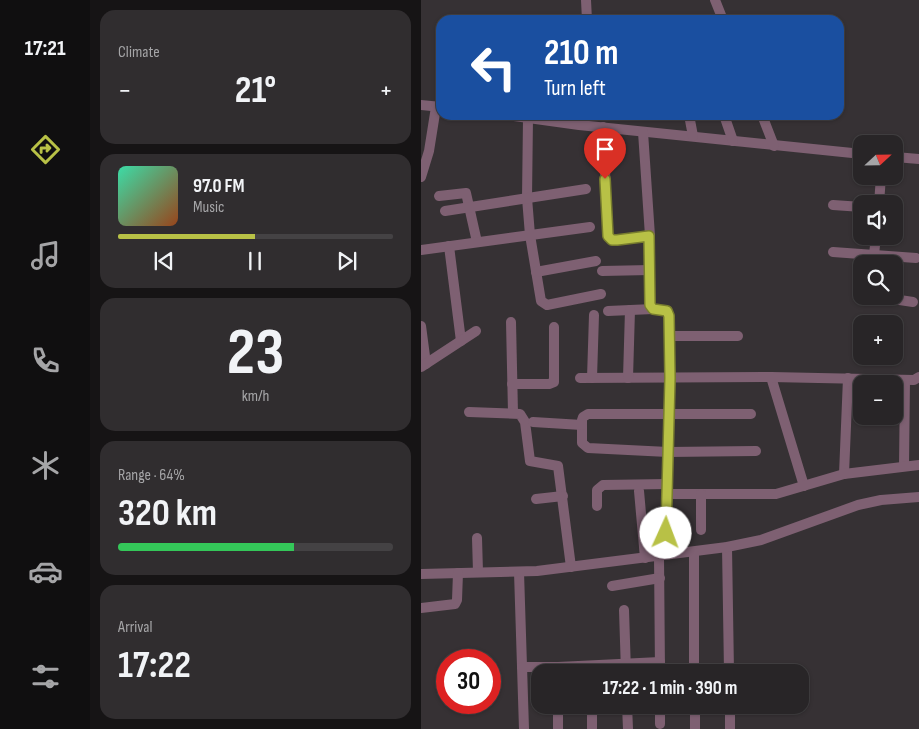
<!DOCTYPE html>
<html lang="en">
<head>
<meta charset="utf-8">
<style>
	:root { --surface:#282527; --page:#302d2f; --text:#f1f3f6; --muted:#a5a5a7; --line:#444244; --accent:#b8c146 }
	body { margin:0; font-family:"Sofia Sans Condensed",sans-serif; background:var(--page); color:var(--text); height:100vh; display:flex; flex-direction:column; font-size:19px; white-space:nowrap }
	* { box-sizing:border-box; margin:0 }
	p { font-size:16px; color:var(--muted) }
	.icon { flex:none; width:28px; height:28px; fill:none; stroke:currentColor; stroke-width:2; stroke-linecap:round; stroke-linejoin:round }
	.map { position:relative; flex:1; overflow:hidden }
	.side { display:flex; flex-direction:column; gap:10px; padding:10px; background:#161415; width:331px }
	.side>* { flex:none }
	.guide { position:absolute; left:15px; top:15px; width:408px; height:105px; border-radius:15px; box-shadow:0 1px 4px #0004,0 0 0 1px var(--line); background:#1a4fa0; color:#fff; overflow:hidden }
	.needle { width:32px; rotate:68deg }
	.fabs { position:absolute; left:432px; top:135px; display:grid; gap:10px }
	.fabs a { display:grid; place-items:center; width:50px; height:50px; border-radius:10px; background:var(--surface); box-shadow:0 1px 4px #0004,0 0 0 1px var(--line); font-size:25px }
	.speed { position:absolute; left:15px; top:649px; display:flex; gap:10px; font-size:25px; font-weight:700; text-align:center }
	.speed>* { display:grid; place-content:center; width:65px; height:65px; border-radius:50%; background:var(--surface); box-shadow:0 1px 4px #0004,0 0 0 1px var(--line); line-height:1 }
	.speed .limit { border:8px solid #d22; background:#fff; color:#111 }
	.pin { position:absolute; display:grid; place-items:center; width:42px; height:42px; color:#fff; margin:-51px -21px; border-radius:50% 50% 50% 0; rotate:-45deg; box-shadow:0 0 5px #0007 }
	.pin .icon { rotate:45deg }
	.me { position:absolute; width:55px; margin:-28px; rotate:2deg; stroke-linejoin:round; filter:drop-shadow(0 0 4px #0008) }
	.turn { display:flex; align-items:center; gap:18px; height:105px; padding:0 25px; font-size:22px }
	.turn .icon { width:65px; height:65px; stroke-width:2.5 }
	.turn b { display:block; font-size:35px; line-height:42px }
	.big { font-size:38px; font-weight:700; line-height:1.1 }
	.side .card { flex:1; display:flex; flex-direction:column; justify-content:center; gap:8px; min-width:0; padding:0 18px; border-radius:15px; background:var(--page) }
	.side .dial { align-items:center; gap:0 }
	.dial b { font-size:65px; line-height:1 }
	.song { display:flex; align-items:center; gap:15px }
	.cover { width:60px; height:60px; border-radius:8px; background:linear-gradient(135deg,hsl(160 70% 55%),hsl(20 70% 35%)) }
	.played { height:5px; border-radius:2px; background:linear-gradient(90deg,var(--accent) 50%,var(--line) 50%) }
	.keys { display:flex; justify-content:space-around; direction:ltr }
	.heat { display:flex; justify-content:space-between; align-items:center; font-size:28px; direction:ltr }
	.charge { height:8px; border-radius:4px; background:linear-gradient(90deg,#34c759 64%,var(--line) 0) }
	.trip { position:absolute; left:110px; top:664px; width:278px; height:50px; border-radius:15px; background:var(--surface); box-shadow:0 1px 4px #0004,0 0 0 1px var(--line); font-weight:700; line-height:50px; text-align:center }
	main { display:flex; flex:1; min-height:0 }
	.tabs { display:flex; flex-direction:column; width:90px; justify-content:space-around; align-items:center; background:#100f10; color:var(--muted) }
	.tabs .icon { width:35px; height:35px }
	.tabs .active { color:var(--accent) }
	.tabs b { font-size:22px; color:var(--text) }
	.map>svg:first-child { display:block }
</style>
</head>
<body>
<main>
<nav class="tabs">
<b>17:21</b>
<svg class="icon active" aria-label="directions" viewBox="0 0 24 24"><path d="M12 3l9 9-9 9-9-9zM9 14v-3h6M13 9l2 2-2 2"/></svg>
<svg class="icon" aria-label="music" viewBox="0 0 24 24"><path d="M9 18V5l10-2v13"/><circle cx="6" cy="18" r="3"/><circle cx="16" cy="16" r="3"/></svg>
<svg class="icon" aria-label="phone" viewBox="0 0 24 24"><path d="M5 4h4l2 5-3 2q2 4 5 5l2-3 5 2v4C11 20 4 13 5 4z"/></svg>
<svg class="icon" aria-label="climate" viewBox="0 0 24 24"><path d="M12 3v18M4 7l16 10M4 17L20 7"/></svg>
<svg class="icon" aria-label="car" viewBox="0 0 24 24"><path d="M5 17H2v-5l4-1 3-4h7l3 4 3 1v5h-3M9 17h6M6 11h13"/><circle cx="7" cy="17" r="2"/><circle cx="17" cy="17" r="2"/></svg>
<svg class="icon" aria-label="filters" viewBox="0 0 24 24"><path d="M4 7h16M4 17h16"/><circle cx="9" cy="7" r="2"/><circle cx="15" cy="17" r="2"/></svg>
</nav>
<section class="side">
<div class="card"><p>Climate</p>
<div class="heat"><a>−</a><b class="big">21°</b><a>+</a></div>
</div>
<div class="card">
<div class="song"><i class="cover"></i><div><b>97.0 FM</b><p>Music</p></div></div>
<div class="played"></div>
<div class="keys"><svg class="icon" aria-label="previous" viewBox="0 0 24 24"><path d="M18 5L8 12l10 7zM5 5v14"/></svg><svg class="icon" aria-label="pause" viewBox="0 0 24 24"><path d="M8 5v14M16 5v14"/></svg><svg class="icon" aria-label="next" viewBox="0 0 24 24"><path d="M6 5l10 7-10 7zM19 5v14"/></svg></div>
</div>
<div class="card dial"><b>23</b><p>km/h</p></div>
<div class="card"><p>Range · 64%</p><b class="big">320 km</b><div class="charge"></div></div>
<div class="card"><p>Arrival</p><b class="big">17:22</b></div>
</section>
<div class="map">
<svg width="498" height="729" viewBox="0 0 498 729">
	<rect width="100%" height="100%" fill="#363134"/>
	<g fill="none" stroke-linecap="round" stroke-linejoin="round">
		<g stroke="#7e6072" stroke-width="10">
			<path d="M165,0L166,20"/>
			<path d="M294,0L302,20"/>
			<path d="M0,105L20,107"/>
			<path d="M85,115L158,125L441,154"/>
			<path d="M268,115L272,136"/>
			<path d="M303,115L312,141"/>
			<path d="M341,115L353,146"/>
			<path d="M107,118L106,198L109,235L120,301L126,305L180,294"/>
			<path d="M182,127L187,236L191,240H196L229,236"/>
			<path d="M222,132L229,236V305L232,309L246,311L248,316L249,378L245,533"/>
			<path d="M474,157L498,159"/>
			<path d="M0,177L8,151L15,107"/>
			<path d="M18,196L45,193L56,242"/>
			<path d="M458,204L460,176"/>
			<path d="M412,205L441,207"/>
			<path d="M24,211L165,189"/>
			<path d="M28,246L40,341"/>
			<path d="M0,250L169,227"/>
			<path d="M412,252L495,258"/>
			<path d="M452,264L455,236"/>
			<path d="M181,271L229,270"/>
			<path d="M115,272L175,261"/>
			<path d="M452,296L492,302"/>
			<path d="M187,311L232,309"/>
			<path d="M90,322L92,413"/>
			<path d="M0,326L5,364"/>
			<path d="M249,336H317"/>
			<path d="M0,367L55,331"/>
			<path d="M350,377L383,486"/>
			<path d="M159,378L350,377L493,380L498,377"/>
			<path d="M171,378L173,315"/>
			<path d="M207,378L209,310"/>
			<path d="M91,384H128L133,382V327"/>
			<path d="M48,412L99,414L104,422L109,461L137,466L150,567"/>
			<path d="M330,414H167L162,417L161,420V443L167,448L247,452L335,451"/>
			<path d="M112,422L161,425"/>
			<path d="M483,466L484,380"/>
			<path d="M423,474L427,378"/>
			<path d="M218,491L224,558"/>
			<path d="M246,494H355L423,474L498,465"/>
			<path d="M115,499L142,496"/>
			<path d="M176,506V490L182,485L246,484"/>
			<path d="M280,530V494"/>
			<path d="M56,538L57,572"/>
			<path d="M306,547L308,672"/>
			<path d="M238,556L239,672"/>
			<path d="M98,572L103,729"/>
			<path d="M0,574L116,571L306,547L340,540L437,505L460,500L498,497"/>
			<path d="M191,586L239,578"/>
			<path d="M0,608L34,604L36,600L37,573"/>
			<path d="M203,610L205,672"/>
			<path d="M101,667H137"/>
			<path d="M137,672V667L239,662"/>
			<path d="M273,672V552"/>
			<path d="M171,705V728"/>
			<path d="M206,705L207,729"/>
			<path d="M274,705V729"/>
			<path d="M239,724V705"/>
			<path d="M137,729V705"/>
			<path d="M309,729V705"/>
		</g>
	</g>
	<g fill="none" stroke-linecap="round" stroke-linejoin="round">
		<defs>
			<path id="route" d="M184,179L187,236L191,240H196L228,236L229,305L232,309L246,311L248,316L249,378L245,533"/>
		</defs>
		<use href="#route" stroke="#787d2e" stroke-width="12"/>
		<use href="#route" stroke="#b8c146" stroke-width="9"/>
	</g>
</svg>
<div class="fabs">
<a><svg class="needle" viewBox="-14 -14 28 28"><path d="M0-13l5 13h-10z" fill="#e53935"/><path d="M0 13l5-13h-10z" fill="#a5a5a7"/></svg></a>
<a><svg class="icon" aria-label="sound" viewBox="0 0 24 24"><path d="M4 9h4l5-4v14l-5-4H4zM17 9q2 3 0 6"/></svg></a>
<a><svg class="icon" aria-label="search" viewBox="0 0 24 24"><circle cx="10" cy="10" r="6"/><path d="M15 15l6 6"/></svg></a>
<a>+</a>
<a>−</a>
</div>
<div class="speed"><div class="limit">30</div></div>
<div class="pin" style="left:184px;top:179px;background:#d93025"><svg class="icon" aria-label="arrive" viewBox="0 0 24 24"><path d="M6 21V4h12l-3 4 3 4H6"/></svg></div>
<svg class="me" style="left:245px;top:533px" viewBox="-20 -20 40 40"><circle r="19" fill="#fff"/><path d="M0-13L10 11 0 6-10 11z" fill="#b8c146"/></svg>
<div class="trip">17:22 · 1 min · 390 m</div>
<div class="guide">
<div class="turn"><svg class="icon" aria-label="left" viewBox="0 0 24 24"><path d="M17 20v-9H6M10 6l-5 5 5 5"/></svg><div><b>210 m</b>Turn left</div></div>
</div>
</div>
</main>
</body>
</html>
